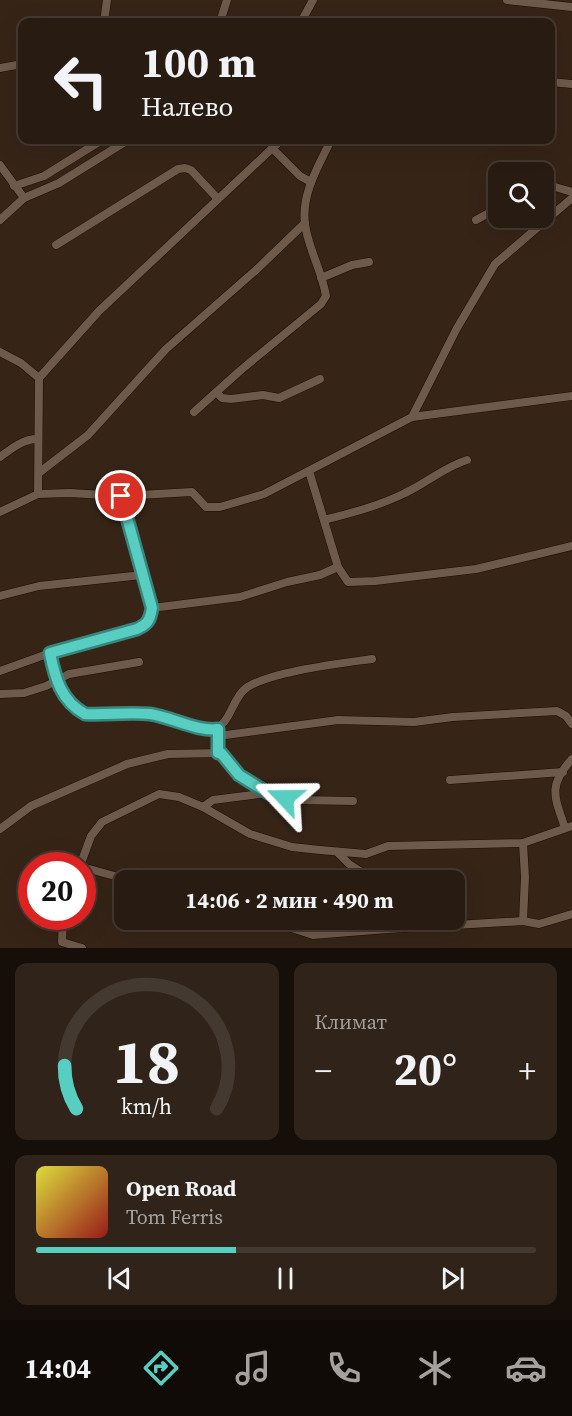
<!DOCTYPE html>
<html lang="ru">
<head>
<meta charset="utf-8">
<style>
	:root { --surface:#281b11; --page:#30241a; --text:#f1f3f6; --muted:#a5a19f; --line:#443931; --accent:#57cec1 }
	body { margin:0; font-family:"Source Serif 4",serif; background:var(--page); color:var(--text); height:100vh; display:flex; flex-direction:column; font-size:22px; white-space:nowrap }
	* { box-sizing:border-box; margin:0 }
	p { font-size:20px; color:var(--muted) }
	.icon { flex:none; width:33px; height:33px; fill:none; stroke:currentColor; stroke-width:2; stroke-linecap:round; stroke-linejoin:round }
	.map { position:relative; height:948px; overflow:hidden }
	.sheet { display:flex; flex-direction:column; gap:15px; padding:15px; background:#160f09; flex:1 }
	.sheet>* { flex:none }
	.guide { position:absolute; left:18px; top:18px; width:537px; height:126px; border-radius:12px; box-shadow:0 6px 24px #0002,0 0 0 2px var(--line); background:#281b11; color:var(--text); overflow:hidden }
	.tools { position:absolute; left:488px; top:162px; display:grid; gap:12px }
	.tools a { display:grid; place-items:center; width:66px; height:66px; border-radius:12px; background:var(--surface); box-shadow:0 6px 24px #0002,0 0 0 2px var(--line); font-size:30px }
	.speed { position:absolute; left:18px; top:852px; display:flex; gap:12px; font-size:30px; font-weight:700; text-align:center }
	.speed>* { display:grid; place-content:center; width:78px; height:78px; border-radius:50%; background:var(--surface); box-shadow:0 6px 24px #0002,0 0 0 2px var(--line); line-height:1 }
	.speed .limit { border:9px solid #d22; background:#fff; color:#111 }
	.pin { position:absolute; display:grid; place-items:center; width:51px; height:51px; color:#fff; margin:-26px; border:3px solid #fff; border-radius:50%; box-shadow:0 2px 6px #0007 }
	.me { position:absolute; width:66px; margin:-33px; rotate:293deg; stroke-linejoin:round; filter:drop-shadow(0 0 4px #0008) }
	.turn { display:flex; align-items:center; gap:21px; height:126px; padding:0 24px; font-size:27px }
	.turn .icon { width:78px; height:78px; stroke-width:2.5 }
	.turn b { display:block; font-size:42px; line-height:51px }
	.big { font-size:45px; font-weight:700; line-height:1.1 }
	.sheet .tile { flex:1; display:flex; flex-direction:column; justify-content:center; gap:9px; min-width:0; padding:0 21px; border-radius:12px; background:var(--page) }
	.sheet .dial { align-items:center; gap:0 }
	.dial svg { height:156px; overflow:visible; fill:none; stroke:var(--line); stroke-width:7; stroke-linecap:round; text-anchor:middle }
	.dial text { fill:var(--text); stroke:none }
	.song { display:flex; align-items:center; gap:18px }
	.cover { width:72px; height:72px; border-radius:9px; background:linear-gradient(135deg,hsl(60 70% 55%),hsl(0 70% 35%)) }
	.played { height:6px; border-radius:3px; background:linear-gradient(90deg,var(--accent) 40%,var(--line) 40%) }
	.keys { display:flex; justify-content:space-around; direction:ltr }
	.heat { display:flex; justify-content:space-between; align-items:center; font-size:33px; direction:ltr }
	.sheet .tiles { flex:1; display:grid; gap:15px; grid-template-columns:1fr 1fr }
	.tile:last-child { grid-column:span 2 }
	.trip { position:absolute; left:114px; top:870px; width:351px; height:60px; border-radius:12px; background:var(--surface); box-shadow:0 6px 24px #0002,0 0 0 2px var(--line); font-weight:700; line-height:60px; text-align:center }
	.menu { display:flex; height:96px; justify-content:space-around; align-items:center; background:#100b07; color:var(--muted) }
	.menu .icon { width:42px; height:42px }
	.menu .active { color:var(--accent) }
	.menu b { font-size:27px; color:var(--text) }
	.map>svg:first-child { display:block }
</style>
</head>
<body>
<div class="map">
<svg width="572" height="948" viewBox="0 0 572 948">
	<rect width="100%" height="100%" fill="#362417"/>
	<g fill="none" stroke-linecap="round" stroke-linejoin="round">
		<defs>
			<g id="minor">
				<path d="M507,0L572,7"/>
				<path d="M104,22L107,0"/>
				<path d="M220,22L227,0"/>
				<path d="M301,22L313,0"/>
				<path d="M0,68L22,64"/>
				<path d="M550,82L572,84"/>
				<path d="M272,148L300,176L311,182"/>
				<path d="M0,165L24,198"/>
				<path d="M14,186L44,176L102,140"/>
				<path d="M543,190L555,187L572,192"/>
				<path d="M0,220L24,198L59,183L128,140"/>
				<path d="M476,220L498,208"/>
				<path d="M56,245L178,169L185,168L191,170L218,199"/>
				<path d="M321,278L352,265L369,262"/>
				<path d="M0,352L21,363L39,378"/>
				<path d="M217,393L222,398L231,399L263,395L279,398L320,379"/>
				<path d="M194,412L242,369L321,304L326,296C322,271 308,248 305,224C301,194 319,165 331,140"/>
				<path d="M412,417L457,328L495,264L572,198"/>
				<path d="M0,457C11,449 23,439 37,439"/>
				<path d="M309,471L338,567L348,582L375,581L476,569L572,546"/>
				<path d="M40,472L88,435L166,349L256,270L305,223"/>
				<path d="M38,494L39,378L99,311L281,140"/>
				<path d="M0,512L38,494L70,493L121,496"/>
				<path d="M324,520C351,513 379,506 405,493C427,483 444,467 467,460"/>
				<path d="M0,596L39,586L142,575"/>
				<path d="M152,608L240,597L287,582L320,575L338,567"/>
				<path d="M50,653C56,678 61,701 85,714H150L210,730C231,727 231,700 245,689C266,672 343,663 372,659"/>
				<path d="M0,671L50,653L137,629L149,622L152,608L121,496L192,492L206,507H220L264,494L412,417L572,396"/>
				<path d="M0,694L24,693L46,686L69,674L139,662"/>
				<path d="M218,730V753"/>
				<path d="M218,736L338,720L414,722L453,717L557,711L566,716L572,724"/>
				<path d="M450,780L563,772"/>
				<path d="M203,807L213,800L268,793"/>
				<path d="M565,828C555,798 547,786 572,759"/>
				<path d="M0,829L31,806L127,764L168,754L221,753L239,775L268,793L299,800L353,801"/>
				<path d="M337,852L349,864L374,880"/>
				<path d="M80,866L91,836L102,822L159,794L179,797L203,807L250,834L292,847L320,850L366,854L388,846L523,843L572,826"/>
				<path d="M82,867L129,880"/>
				<path d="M63,916L62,942L82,948"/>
				<path d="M267,920L313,935L387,929L523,921L539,924L572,914"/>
				<path d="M523,921L525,877L523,843"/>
			</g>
		</defs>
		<use href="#minor" stroke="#1d0d03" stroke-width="9"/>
		<use href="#minor" stroke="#6e5a4b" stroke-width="8"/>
	</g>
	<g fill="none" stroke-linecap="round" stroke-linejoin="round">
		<defs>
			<path id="route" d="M121,496L152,608C150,620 148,624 137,629L50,653C55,678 61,701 85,714C107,715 128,712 150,714C171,717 198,732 218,729V753H221L239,775L268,793L285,798"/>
		</defs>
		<use href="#route" stroke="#39867d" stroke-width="15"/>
		<use href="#route" stroke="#57cec1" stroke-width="10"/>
	</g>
</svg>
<div class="tools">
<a><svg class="icon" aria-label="search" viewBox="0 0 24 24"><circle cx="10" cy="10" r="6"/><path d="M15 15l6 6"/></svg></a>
</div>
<div class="speed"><div class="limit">20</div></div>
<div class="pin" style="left:121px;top:496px;background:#d93025"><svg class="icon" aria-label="arrive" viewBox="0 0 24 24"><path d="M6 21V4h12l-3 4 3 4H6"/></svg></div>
<svg class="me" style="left:285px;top:798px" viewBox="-20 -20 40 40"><path d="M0-17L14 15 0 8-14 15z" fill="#57cec1" stroke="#fff" stroke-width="4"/></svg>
<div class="trip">14:06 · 2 мин · 490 m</div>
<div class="guide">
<div class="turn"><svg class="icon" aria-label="left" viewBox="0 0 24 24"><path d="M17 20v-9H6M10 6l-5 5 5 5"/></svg><div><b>100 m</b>Налево</div></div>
</div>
</div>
<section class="sheet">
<div class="tiles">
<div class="tile dial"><svg viewBox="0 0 100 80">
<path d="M14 69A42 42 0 1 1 86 69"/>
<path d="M14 69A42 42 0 0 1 8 47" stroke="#57cec1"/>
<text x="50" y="56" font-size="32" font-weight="700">18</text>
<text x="50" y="72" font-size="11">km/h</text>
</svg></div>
<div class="tile"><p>Климат</p>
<div class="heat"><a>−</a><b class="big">20°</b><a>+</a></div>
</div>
<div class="tile">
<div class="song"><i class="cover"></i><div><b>Open Road</b><p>Tom Ferris</p></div></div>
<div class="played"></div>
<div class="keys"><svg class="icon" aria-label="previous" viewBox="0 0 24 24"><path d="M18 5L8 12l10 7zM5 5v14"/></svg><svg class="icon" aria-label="pause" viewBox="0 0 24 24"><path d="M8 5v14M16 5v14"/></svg><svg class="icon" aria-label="next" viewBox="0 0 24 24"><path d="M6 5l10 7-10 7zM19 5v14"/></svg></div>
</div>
</div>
</section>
<nav class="menu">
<b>14:04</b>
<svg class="icon active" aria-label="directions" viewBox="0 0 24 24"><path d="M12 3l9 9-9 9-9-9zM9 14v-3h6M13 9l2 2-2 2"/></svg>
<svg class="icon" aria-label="music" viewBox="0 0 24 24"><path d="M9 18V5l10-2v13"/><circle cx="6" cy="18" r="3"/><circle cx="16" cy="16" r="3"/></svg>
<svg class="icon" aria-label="phone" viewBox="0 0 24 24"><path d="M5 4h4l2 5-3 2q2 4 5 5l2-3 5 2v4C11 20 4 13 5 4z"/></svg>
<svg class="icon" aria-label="climate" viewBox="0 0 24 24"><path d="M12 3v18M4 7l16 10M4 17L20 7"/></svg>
<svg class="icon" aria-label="car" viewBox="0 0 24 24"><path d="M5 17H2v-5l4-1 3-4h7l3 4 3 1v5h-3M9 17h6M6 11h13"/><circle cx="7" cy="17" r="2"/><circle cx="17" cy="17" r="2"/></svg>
</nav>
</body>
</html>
